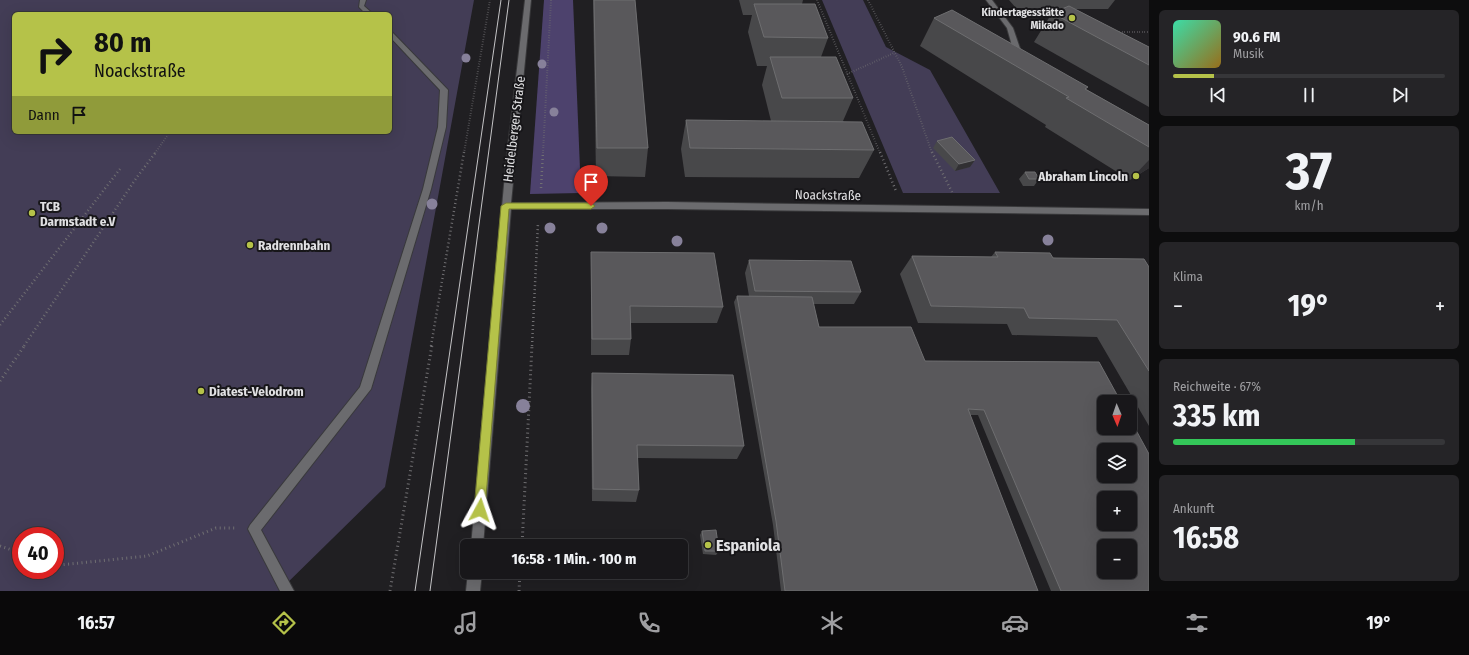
<!DOCTYPE html>
<html lang="de">
<head>
<meta charset="utf-8">
<style>
	:root { --surface:#18171a; --page:#252427; --text:#f1f3f6; --muted:#9f9fa2; --line:#363639; --accent:#b5c249 }
	body { margin:0; font-family:"Fira Sans Condensed",sans-serif; background:var(--page); color:var(--text); height:100vh; display:flex; flex-direction:column; font-size:15px; white-space:nowrap }
	* { box-sizing:border-box; margin:0 }
	p { font-size:13px; color:var(--muted) }
	.icon { flex:none; width:22px; height:22px; fill:none; stroke:currentColor; stroke-width:2; stroke-linecap:round; stroke-linejoin:round }
	.map { position:relative; flex:1; overflow:hidden }
	.details { display:flex; flex-direction:column; gap:10px; padding:10px; background:#0d0d0e; width:320px }
	.details>* { flex:none }
	.hud { position:absolute; left:12px; top:12px; width:380px; height:122px; border-radius:6px; box-shadow:0 4px 16px #0002,0 0 0 1px var(--line); background:#b5c249; color:#111; overflow:hidden }
	.needle { width:26px; rotate:178deg }
	.controls { position:absolute; left:1097px; top:395px; display:grid; gap:8px }
	.controls a { display:grid; place-items:center; width:40px; height:40px; border-radius:6px; background:var(--surface); box-shadow:0 4px 16px #0002,0 0 0 1px var(--line); font-size:20px }
	.speed { position:absolute; left:12px; top:527px; display:flex; gap:8px; font-size:20px; font-weight:700; text-align:center }
	.speed>* { display:grid; place-content:center; width:52px; height:52px; border-radius:50%; background:var(--surface); box-shadow:0 4px 16px #0002,0 0 0 1px var(--line); line-height:1 }
	.speed .limit { border:6px solid #d22; background:#fff; color:#111 }
	.pin { position:absolute; display:grid; place-items:center; width:34px; height:34px; color:#fff; margin:-41px -17px; border-radius:50% 50% 50% 0; rotate:-45deg; box-shadow:0 0 4px #0007 }
	.pin .icon { rotate:45deg }
	.me { position:absolute; width:44px; margin:-22px; rotate:5deg; stroke-linejoin:round; filter:drop-shadow(0 0 3px #0008) }
	.turn { display:flex; align-items:center; gap:14px; height:84px; padding:0 16px; font-size:18px }
	.turn .icon { width:52px; height:52px; stroke-width:2.5 }
	.turn b { display:block; font-size:28px; line-height:34px }
	.then { display:flex; align-items:center; height:38px; padding:0 16px; background:#0003; gap:8px; font-size:15px }
	.big { font-size:30px; font-weight:700; line-height:1.1 }
	.details .tile { flex:1; display:flex; flex-direction:column; justify-content:center; gap:6px; min-width:0; padding:0 14px; border-radius:6px; background:var(--page) }
	.details .dial { align-items:center; gap:0 }
	.dial b { font-size:52px; line-height:1 }
	.song { display:flex; align-items:center; gap:12px }
	.cover { width:48px; height:48px; border-radius:6px; background:linear-gradient(135deg,hsl(160 70% 55%),hsl(40 70% 35%)) }
	.played { height:4px; border-radius:2px; background:linear-gradient(90deg,var(--accent) 15%,var(--line) 15%) }
	.keys { display:flex; justify-content:space-around; direction:ltr }
	.heat { display:flex; justify-content:space-between; align-items:center; font-size:22px; direction:ltr }
	.charge { height:6px; border-radius:3px; background:linear-gradient(90deg,#34c759 67%,var(--line) 0) }
	.trip { position:absolute; left:460px; top:539px; width:228px; height:40px; border-radius:6px; background:var(--surface); box-shadow:0 4px 16px #0002,0 0 0 1px var(--line); font-weight:700; line-height:40px; text-align:center }
	.tab-bar { display:flex; height:64px; justify-content:space-around; align-items:center; background:#0a090a; color:var(--muted) }
	.tab-bar .icon { width:28px; height:28px }
	.tab-bar .current { color:var(--accent) }
	.tab-bar b { font-size:18px; color:var(--text) }
	main { display:flex; flex:1; min-height:0 }
	.map>svg:first-child { display:block }
</style>
</head>
<body>
<main>
<div class="map">
<svg width="1149" height="591" viewBox="0 0 1149 591">
	<rect width="100%" height="100%" fill="#201f22"/>
	<g fill="#433d56" fill-rule="evenodd">
		<path d="M0,0H474L385,487L279,591H0ZM14,14H390V132H14ZM21,536H55V570H21Z"/>
		<path d="M822,0H863L886,47L930,70L1000,193H903Z"/>
	</g>
	<path fill="#4d426d" d="M544,0H573L581,193L530,194Z"/>
	<g fill="none" stroke-linecap="round" stroke-linejoin="round">
		<defs>
			<g id="minor">
				<path d="M360,0H366L364,6L373,14H366L359,7Z"/>
				<path d="M525,0H531L511,203L667,202L1149,209V215L667,209H511L483,546H471L506,163Z"/>
				<path d="M986,0H992L1013,28L1024,60L1023,62H1020L1016,60L1007,28Z"/>
				<path d="M390,31L392,32L448,90L446,127L431,189L371,389L261,530L294,591H280L248,529L250,525L360,387L423,189L438,127L440,90L390,37Z"/>
				<path d="M468,572H482L480,591H466Z"/>
			</g>
		</defs>
		<use href="#minor" stroke="#39393b" stroke-width="2"/>
		<g stroke="#706f72" stroke-width="2" stroke-dasharray="0.5 2" stroke-linecap="butt">
			<path d="M817,0L880,153"/>
			<path d="M868,0L902,67L932,153"/>
			<path d="M1117,32H1149"/>
			<path d="M847,74L894,53"/>
			<path d="M155,153L170,132"/>
			<path d="M464,153L490,0"/>
			<path d="M543,153L551,0"/>
		</g>
		<g stroke="#706f72" stroke-width="2.5" stroke-dasharray="1 3" stroke-linecap="butt">
			<path d="M880,152L896,191"/>
			<path d="M932,152L952,192"/>
			<path d="M541,188L543,152"/>
			<path d="M0,325L120,169"/>
			<path d="M24,346L137,177L156,152"/>
			<path d="M431,346L464,152"/>
			<path d="M532,346L538,223"/>
		</g>
		<g stroke="#706f72" stroke-width="3" stroke-dasharray="1 3.5" stroke-linecap="butt">
			<path d="M0,381L25,345"/>
			<path d="M0,546L21,553"/>
			<path d="M522,546L532,345"/>
			<path d="M55,563L60,565L147,556L216,528H236"/>
			<path d="M390,591L432,345"/>
			<path d="M519,591L520,572"/>
		</g>
		<use href="#minor" fill="#6b6b6e" fill-rule="evenodd"/>
		<g stroke="#c4c4c6" stroke-width="1">
			<path d="M415,591L501,0"/>
			<path d="M430,591L509,0"/>
		</g>
	</g>
	<g fill="#87819a">
		<circle cx="466" cy="58" r="4.5"/>
		<circle cx="542" cy="64" r="4.5"/>
		<circle cx="554" cy="112" r="4.5"/>
		<circle cx="432" cy="204" r="5.5"/>
		<circle cx="550" cy="228" r="5.5"/>
		<circle cx="602" cy="228" r="5.5"/>
		<circle cx="1048" cy="240" r="5.5"/>
		<circle cx="677" cy="241" r="5.5"/>
		<circle cx="523" cy="406" r="7"/>
	</g>
	<g fill="#48484a">
		<path d="M593,0H635L648,148L645,177L596,176Z"/>
		<path d="M739,0H803L802,4L828,38L821,57L853,98L843,121L874,150L859,178L685,177L681,149L686,120L771,121L762,85L767,66H757L748,32L752,15H743Z"/>
		<path d="M1009,0H1115L1108,9H1075L1149,47V107L1034,42L1052,13L1063,9L1016,8Z"/>
		<path d="M934,18L1088,87L1086,89L1149,125V168L1130,180L1045,127L1046,125L920,46Z"/>
		<path d="M937,141L975,160L970,167L955,171L933,148Z"/>
		<path d="M1025,172L1039,179L1034,186H1023L1019,179Z"/>
		<path d="M591,252L723,307L717,323H631V339L629,355H591Z"/>
		<path d="M995,252L1149,267V426L1097,337L1012,335L1007,324L918,323L900,274L912,256L991,257Z"/>
		<path d="M749,260L861,292L854,304H813L819,327L925,361L1099,362L1149,591H1051L978,415H970L1038,591H781L773,525L734,302L737,296H749L745,273Z"/>
		<path d="M592,373L744,446L737,459L637,458L639,490L636,502L592,501L591,389Z"/>
		<path d="M702,531L719,551L716,555L703,554L700,535Z"/>
	</g>
	<g fill="#313033">
		<path d="M975,160L970,167L955,171L959,164Z"/>
		<path d="M1149,160V168L1130,180Z"/>
	</g>
	<g fill="#59585b" stroke="#6e6e70" fill-rule="evenodd">
		<path d="M594,0H635L648,148H597Z"/>
		<path d="M754,4H815L828,38L764,37Z"/>
		<path d="M1069,6L1149,47V65L1052,13Z"/>
		<path d="M952,10L1088,87L1085,89L1149,125V147L1066,98L1069,97L934,18Z"/>
		<path d="M770,57H836L853,98H782Z"/>
		<path d="M686,120L862,122L874,150L690,148Z"/>
		<path d="M952,137L975,160L959,164L937,141Z"/>
		<path d="M1025,172H1035L1039,179H1029Z"/>
		<path d="M591,252L714,253L723,307L630,306L631,339H592Z"/>
		<path d="M995,252L1050,253L1053,258L1144,259L1149,267V371L1117,320L1029,318L1024,308L931,306L912,256L998,257Z"/>
		<path d="M749,260L851,261L861,292L755,291Z"/>
		<path d="M737,296L812,297L819,327H911L925,361L1099,362L1121,402H1104V428H1130V419L1149,454V591H1061L984,410L968,409L1038,591H785L776,521ZM1104,450H1130V476H1104ZM1104,498H1130V524H1104ZM1104,546H1130V572H1104Z"/>
		<path d="M592,373L733,375L744,446L637,445L639,490L593,489Z"/>
		<path d="M716,530L719,551H705L702,531Z"/>
	</g>
	<path fill="#b5c249" stroke="#767e2f" d="M506,203H591L595,206L591,209H509L485,510L484,514L480,515L476,514L474,510L501,206Z"/>
	<g fill="#b5c249" stroke="#171619" stroke-width="1.5">
		<circle cx="1072" cy="18" r="4"/>
		<circle cx="1136" cy="176" r="4"/>
		<circle cx="32" cy="213" r="4"/>
		<circle cx="250" cy="245" r="4"/>
		<circle cx="201" cy="391" r="4"/>
		<circle cx="708" cy="545" r="4"/>
	</g>
	<g text-anchor="middle" dominant-baseline="central" stroke-width="4" stroke-linejoin="round" paint-order="stroke">
		<g font-size="11" font-weight="bold" fill="#e1e1e3" stroke="#171619" text-anchor="end">
			<text x="1064" y="12">Kindertagesstätte<tspan x="1064" dy="13">Mikado</tspan></text>
		</g>
		<g font-size="13" fill="#e1e1e3" stroke="#171619">
			<text transform="translate(514 129) rotate(-83)">Heidelberger Straße</text>
			<text transform="translate(828 195) rotate(1)">Noackstraße</text>
		</g>
		<g font-size="13" font-weight="bold" fill="#e1e1e3" stroke="#171619" text-anchor="start">
			<text x="1128" y="176" text-anchor="end">Abraham Lincoln</text>
			<text x="40" y="206">TCB<tspan x="40" dy="15">Darmstadt e.V</tspan></text>
			<text x="258" y="245">Radrennbahn</text>
			<text x="209" y="391">Diatest-Velodrom</text>
		</g>
		<g font-size="16" font-weight="bold" fill="#e1e1e3" stroke="#171619" text-anchor="start">
			<text x="716" y="545">Espaniola</text>
		</g>
	</g>
</svg>
<div class="controls">
<a><svg class="needle" viewBox="-14 -14 28 28"><path d="M0-13l5 13h-10z" fill="#e53935"/><path d="M0 13l5-13h-10z" fill="#9f9fa2"/></svg></a>
<a><svg class="icon" aria-label="layers" viewBox="0 0 24 24"><path d="M12 4l9 5-9 5-9-5zM3 14l9 5 9-5"/></svg></a>
<a>+</a>
<a>−</a>
</div>
<div class="speed"><div class="limit">40</div></div>
<div class="pin" style="left:591px;top:206px;background:#d93025"><svg class="icon" aria-label="arrive" viewBox="0 0 24 24"><path d="M6 21V4h12l-3 4 3 4H6"/></svg></div>
<svg class="me" style="left:480px;top:510px" viewBox="-20 -20 40 40"><path d="M0-17L14 15 0 8-14 15z" fill="#b5c249" stroke="#fff" stroke-width="4"/></svg>
<div class="trip">16:58 · 1 Min. · 100 m</div>
<div class="hud">
<div class="turn"><svg class="icon" aria-label="right" viewBox="0 0 24 24"><path d="M7 20v-9h11M14 6l5 5-5 5"/></svg><div><b>80 m</b>Noackstraße</div></div>
<div class="then">Dann<svg class="icon" aria-label="arrive" viewBox="0 0 24 24"><path d="M6 21V4h12l-3 4 3 4H6"/></svg></div>
</div>
</div>
<section class="details">
<div class="tile">
<div class="song"><i class="cover"></i><div><b>90.6 FM</b><p>Musik</p></div></div>
<div class="played"></div>
<div class="keys"><svg class="icon" aria-label="previous" viewBox="0 0 24 24"><path d="M18 5L8 12l10 7zM5 5v14"/></svg><svg class="icon" aria-label="pause" viewBox="0 0 24 24"><path d="M8 5v14M16 5v14"/></svg><svg class="icon" aria-label="next" viewBox="0 0 24 24"><path d="M6 5l10 7-10 7zM19 5v14"/></svg></div>
</div>
<div class="tile dial"><b>37</b><p>km/h</p></div>
<div class="tile"><p>Klima</p>
<div class="heat"><a>−</a><b class="big">19°</b><a>+</a></div>
</div>
<div class="tile"><p>Reichweite · 67%</p><b class="big">335 km</b><div class="charge"></div></div>
<div class="tile"><p>Ankunft</p><b class="big">16:58</b></div>
</section>
</main>
<nav class="tab-bar">
<b>16:57</b>
<svg class="icon current" aria-label="directions" viewBox="0 0 24 24"><path d="M12 3l9 9-9 9-9-9zM9 14v-3h6M13 9l2 2-2 2"/></svg>
<svg class="icon" aria-label="music" viewBox="0 0 24 24"><path d="M9 18V5l10-2v13"/><circle cx="6" cy="18" r="3"/><circle cx="16" cy="16" r="3"/></svg>
<svg class="icon" aria-label="phone" viewBox="0 0 24 24"><path d="M5 4h4l2 5-3 2q2 4 5 5l2-3 5 2v4C11 20 4 13 5 4z"/></svg>
<svg class="icon" aria-label="climate" viewBox="0 0 24 24"><path d="M12 3v18M4 7l16 10M4 17L20 7"/></svg>
<svg class="icon" aria-label="car" viewBox="0 0 24 24"><path d="M5 17H2v-5l4-1 3-4h7l3 4 3 1v5h-3M9 17h6M6 11h13"/><circle cx="7" cy="17" r="2"/><circle cx="17" cy="17" r="2"/></svg>
<svg class="icon" aria-label="filters" viewBox="0 0 24 24"><path d="M4 7h16M4 17h16"/><circle cx="9" cy="7" r="2"/><circle cx="15" cy="17" r="2"/></svg>
<b>19°</b>
</nav>
</body>
</html>
